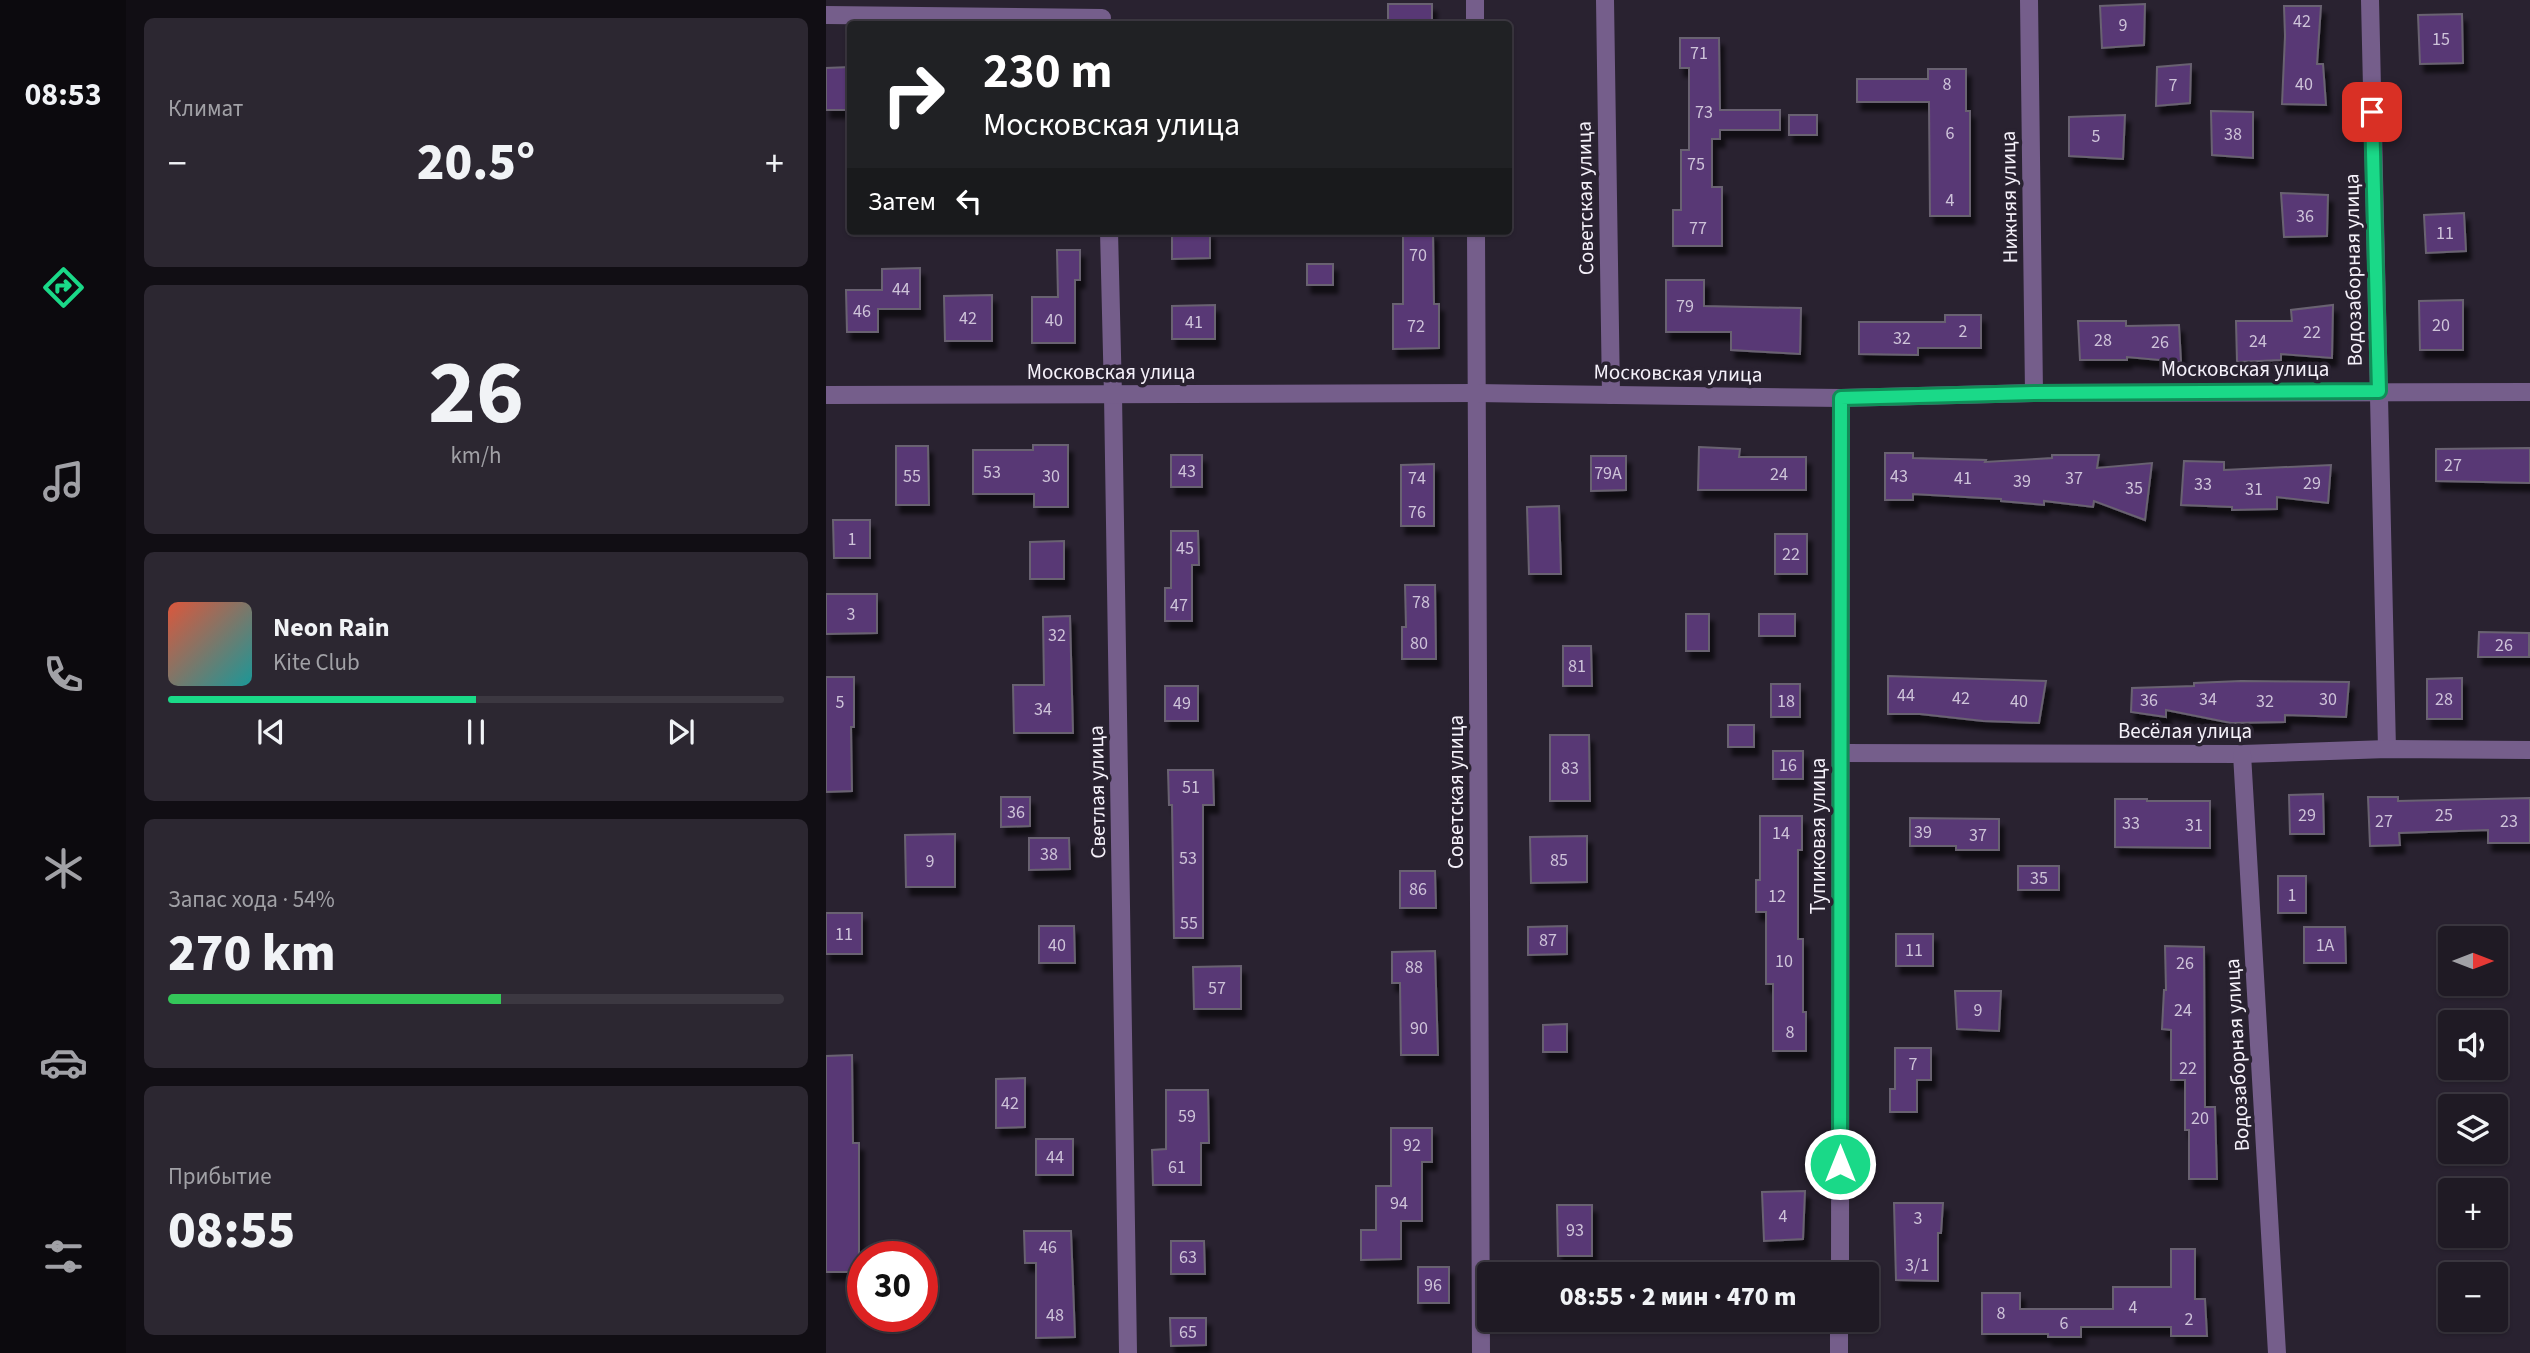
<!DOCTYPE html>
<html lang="ru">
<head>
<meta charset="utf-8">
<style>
	:root { --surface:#1f1a24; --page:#2c2731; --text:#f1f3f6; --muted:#a1a1a6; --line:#3c3841; --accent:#1ad988 }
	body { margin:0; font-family:"Source Sans 3",sans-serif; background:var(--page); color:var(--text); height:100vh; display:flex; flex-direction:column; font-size:26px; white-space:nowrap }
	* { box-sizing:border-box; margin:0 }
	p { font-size:23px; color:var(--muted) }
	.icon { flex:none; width:38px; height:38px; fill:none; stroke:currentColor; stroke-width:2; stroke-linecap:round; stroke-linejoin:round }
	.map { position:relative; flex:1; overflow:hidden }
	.drawer { display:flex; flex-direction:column; gap:18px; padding:18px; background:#110e14; width:700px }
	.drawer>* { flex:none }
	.guide { position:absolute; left:21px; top:21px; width:665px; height:214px; border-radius:7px; box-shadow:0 2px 5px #0004,0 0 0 2px var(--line); background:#202124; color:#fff; overflow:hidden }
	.needle { width:46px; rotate:90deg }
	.buttons { position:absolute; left:1612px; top:926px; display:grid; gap:14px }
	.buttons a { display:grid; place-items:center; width:70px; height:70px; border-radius:7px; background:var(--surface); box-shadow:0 2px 5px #0004,0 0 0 2px var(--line); font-size:35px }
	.speed { position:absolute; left:21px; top:1241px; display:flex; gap:14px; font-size:35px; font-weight:700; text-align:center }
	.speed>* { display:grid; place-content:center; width:91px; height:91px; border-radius:50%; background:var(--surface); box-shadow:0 2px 5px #0004,0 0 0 2px var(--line); line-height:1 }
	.speed .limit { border:10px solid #d22; background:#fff; color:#111 }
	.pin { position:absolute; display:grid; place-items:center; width:60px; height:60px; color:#fff; margin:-30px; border-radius:14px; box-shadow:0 4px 10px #0006 }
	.me { position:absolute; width:77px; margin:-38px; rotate:0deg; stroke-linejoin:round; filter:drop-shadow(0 0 5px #0008) }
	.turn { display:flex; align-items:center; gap:24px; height:147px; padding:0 21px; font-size:32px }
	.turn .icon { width:91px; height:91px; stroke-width:2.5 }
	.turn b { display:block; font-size:49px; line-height:60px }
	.then { display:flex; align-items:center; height:66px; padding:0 21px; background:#0003; gap:14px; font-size:26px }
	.big { font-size:52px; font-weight:800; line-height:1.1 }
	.drawer .widget { flex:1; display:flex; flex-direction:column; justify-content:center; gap:10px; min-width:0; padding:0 24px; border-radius:10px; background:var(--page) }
	.drawer .dial { align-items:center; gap:0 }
	.dial b { font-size:91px; line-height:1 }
	.song { display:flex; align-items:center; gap:21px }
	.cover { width:84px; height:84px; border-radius:10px; background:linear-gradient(135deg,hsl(10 70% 55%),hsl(180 70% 35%)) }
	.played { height:7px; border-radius:4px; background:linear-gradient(90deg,var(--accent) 50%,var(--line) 50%) }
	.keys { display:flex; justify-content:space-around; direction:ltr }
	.heat { display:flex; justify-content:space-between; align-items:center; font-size:38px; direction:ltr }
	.charge { height:10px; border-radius:5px; background:linear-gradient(90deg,#34c759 54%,var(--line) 0) }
	.trip { position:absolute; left:651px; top:1262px; width:402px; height:70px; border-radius:7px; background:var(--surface); box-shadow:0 2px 5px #0004,0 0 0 2px var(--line); font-weight:800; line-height:70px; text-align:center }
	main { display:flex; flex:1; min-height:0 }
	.tab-bar { display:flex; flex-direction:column; width:126px; justify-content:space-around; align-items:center; background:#0c0a0e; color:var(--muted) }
	.tab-bar .icon { width:49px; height:49px }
	.tab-bar .active { color:var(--accent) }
	.tab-bar b { font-size:32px; color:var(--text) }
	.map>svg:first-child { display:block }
</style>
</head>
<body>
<main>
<nav class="tab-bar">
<b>08:53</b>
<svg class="icon active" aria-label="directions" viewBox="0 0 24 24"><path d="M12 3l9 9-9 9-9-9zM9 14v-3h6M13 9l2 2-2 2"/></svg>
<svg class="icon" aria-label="music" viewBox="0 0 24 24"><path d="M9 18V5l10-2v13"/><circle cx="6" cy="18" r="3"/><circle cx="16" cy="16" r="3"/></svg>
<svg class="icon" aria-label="phone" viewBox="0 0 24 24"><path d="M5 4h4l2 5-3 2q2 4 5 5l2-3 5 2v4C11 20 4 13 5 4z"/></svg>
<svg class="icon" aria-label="climate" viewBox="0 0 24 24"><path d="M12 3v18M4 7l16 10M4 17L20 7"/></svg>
<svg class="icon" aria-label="car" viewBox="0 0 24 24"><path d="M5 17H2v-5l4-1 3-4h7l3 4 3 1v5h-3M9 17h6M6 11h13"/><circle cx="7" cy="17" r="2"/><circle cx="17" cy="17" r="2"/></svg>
<svg class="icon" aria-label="filters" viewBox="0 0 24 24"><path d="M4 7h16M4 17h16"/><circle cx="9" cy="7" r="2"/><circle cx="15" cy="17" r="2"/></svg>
</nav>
<section class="drawer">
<div class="widget"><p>Климат</p>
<div class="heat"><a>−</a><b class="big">20.5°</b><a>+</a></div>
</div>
<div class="widget dial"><b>26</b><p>km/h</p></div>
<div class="widget">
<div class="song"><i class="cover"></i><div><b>Neon Rain</b><p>Kite Club</p></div></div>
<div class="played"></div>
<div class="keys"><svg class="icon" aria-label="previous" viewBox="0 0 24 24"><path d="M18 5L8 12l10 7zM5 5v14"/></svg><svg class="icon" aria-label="pause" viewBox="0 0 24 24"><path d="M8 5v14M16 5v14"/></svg><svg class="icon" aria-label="next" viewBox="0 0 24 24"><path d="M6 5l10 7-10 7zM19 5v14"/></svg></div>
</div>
<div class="widget"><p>Запас хода · 54%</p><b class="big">270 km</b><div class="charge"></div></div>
<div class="widget"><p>Прибытие</p><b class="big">08:55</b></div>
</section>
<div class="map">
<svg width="1704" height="1353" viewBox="0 0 1704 1353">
	<defs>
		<filter id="shadow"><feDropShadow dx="4.5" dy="8" stdDeviation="2" flood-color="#0009"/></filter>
	</defs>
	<rect width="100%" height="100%" fill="#292230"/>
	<g fill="#593875" stroke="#696271" stroke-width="2" filter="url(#shadow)">
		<rect x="562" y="4" width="44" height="20"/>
		<path d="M1319,4L1318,45L1276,48L1274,6Z"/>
		<path d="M1458,6H1495L1491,64H1497L1500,105L1456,104L1459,36Z"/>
		<path d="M1636,14L1637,63L1594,64L1592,15Z"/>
		<path d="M854,38H893L894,110H954V130H894V139H886V187H896V246H847V210H855V150H863V68H854Z"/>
		<path d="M1365,64L1364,103L1330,106L1331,67Z"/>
		<path d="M24,67V110H0V68Z"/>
		<path d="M1102,69H1140V111H1144V216H1104L1103,102H1031V79H1102Z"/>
		<path d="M1385,111L1427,112V158L1386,155Z"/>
		<rect x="963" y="115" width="28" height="20"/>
		<path d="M1299,115L1297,159L1243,156V117Z"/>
		<path d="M1455,193L1502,195L1501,236L1458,237Z"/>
		<path d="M1638,213L1640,251L1600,253L1598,215Z"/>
		<path d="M346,231H384V258L346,259Z"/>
		<path d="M577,233H607L608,304H613V348L567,349V304H577Z"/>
		<path d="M231,250H254V280H249V343H206V297H232Z"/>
		<rect x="481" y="264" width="26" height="21"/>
		<path d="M94,268V309H52V332H21L20,290H56V269Z"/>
		<path d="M840,280H878V306L975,308L974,354L905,350V332H840Z"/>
		<path d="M166,295V341H119L118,296Z"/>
		<path d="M1637,300V350H1594L1593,301Z"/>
		<path d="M389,305V339H346V306Z"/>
		<path d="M1507,305L1506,358L1455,354V360L1411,362L1410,321H1466L1465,310Z"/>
		<path d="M1119,315H1155V348H1092V355L1033,354V322H1119Z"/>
		<path d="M1252,321H1300V326L1353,325L1355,362L1301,357V360H1254Z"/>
		<path d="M207,445H242V507H208V494H147V450H207Z"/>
		<path d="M70,446H102L103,505H70Z"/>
		<path d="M873,447L914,449L913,457H980V490H872Z"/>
		<path d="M1704,448V483L1610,481V449Z"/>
		<path d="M1059,453H1087V458L1160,460L1159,462L1226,458V455H1273L1271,468L1326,463L1319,520L1268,501L1267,507L1218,501V505L1175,501V499L1087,494V500H1059Z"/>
		<rect x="345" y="455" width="31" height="32"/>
		<path d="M765,456H800V490L765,491Z"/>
		<path d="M1358,461L1398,462V470L1505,465L1502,503L1451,497V509L1406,510V507L1355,505Z"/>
		<path d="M608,464V526H575V465Z"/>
		<path d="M733,506L735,574H703L701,507Z"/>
		<path d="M7,520H44V558H8Z"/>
		<path d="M345,531H372L373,565H366V621H339V588H345Z"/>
		<rect x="949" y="534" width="32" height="40"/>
		<path d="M238,541V579H204V542Z"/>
		<path d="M579,585H609L610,659H576V627H580Z"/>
		<path d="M0,594H51V633L0,634Z"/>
		<rect x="860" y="614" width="23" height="37"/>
		<rect x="933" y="614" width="36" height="22"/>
		<path d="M244,616L247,733H188L187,685H218L217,617Z"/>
		<path d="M1653,632L1703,633V657H1652Z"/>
		<path d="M737,646H765L766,686H737Z"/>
		<path d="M1062,676L1220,681L1213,723L1157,721L1094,714H1062Z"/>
		<path d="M0,677H28V727H25L26,791L0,792Z"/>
		<path d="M1636,678V719H1601V679Z"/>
		<path d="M1415,681L1523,682L1520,717L1459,715V722L1405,723L1340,710V717L1305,712L1306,688L1368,686V683Z"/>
		<rect x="945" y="684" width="29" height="33"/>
		<rect x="339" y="686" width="33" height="35"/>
		<rect x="902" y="725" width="26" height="22"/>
		<path d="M724,735H763L764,801H724Z"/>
		<rect x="947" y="751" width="30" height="28"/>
		<path d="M342,770H387L388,805H377V938H348L346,805H343Z"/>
		<path d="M1497,794L1498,834H1464L1463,795Z"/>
		<path d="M175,797H204V826L175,827Z"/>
		<path d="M1542,797H1572V801L1704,798V843H1662V830L1573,833L1574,845L1544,846Z"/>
		<path d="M1289,799H1321V801H1384V848L1289,847Z"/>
		<path d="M934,816H976V850H972V939H977V1012H980V1051H947V984H940V912H930V880H934Z"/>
		<path d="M1084,818L1173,819V850H1130V846H1084Z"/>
		<path d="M129,834V887H80L79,835Z"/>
		<path d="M761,836V882L705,883L704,837Z"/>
		<path d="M203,838H243L244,869L203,870Z"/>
		<rect x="1192" y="866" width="41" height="24"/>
		<path d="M574,871H609L610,908H574Z"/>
		<rect x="1452" y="876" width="28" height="37"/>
		<rect x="0" y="913" width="36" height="41"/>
		<path d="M213,926H248L249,963H213Z"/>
		<path d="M741,926V954L702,955V927Z"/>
		<path d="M1478,927H1519L1520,963H1478Z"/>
		<rect x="1070" y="934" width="37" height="32"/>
		<path d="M1339,946L1378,947L1379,1107H1389L1391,1179H1363V1130H1359V1080H1345V1030L1336,1029L1338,990H1340Z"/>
		<path d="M609,951L612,1055H575L574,983H566V952Z"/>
		<path d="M415,966V1009H368L367,967Z"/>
		<path d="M1129,991H1175L1173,1031L1131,1029Z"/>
		<path d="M741,1024V1052H717V1025Z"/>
		<path d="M1069,1048H1105V1080H1091V1112H1064V1089H1069Z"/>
		<path d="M26,1055L27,1143H33V1272H0V1056Z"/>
		<path d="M199,1078V1127L170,1128V1079Z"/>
		<path d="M340,1090H382L383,1143H375V1185H327L326,1150L340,1149Z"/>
		<path d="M565,1128H606V1162H596V1221H575V1259L535,1260V1230H550V1186H565Z"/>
		<rect x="210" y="1139" width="37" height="36"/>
		<path d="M979,1191L977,1239L938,1241L936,1192Z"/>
		<path d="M1068,1203H1117L1115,1233H1112V1281L1070,1280Z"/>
		<path d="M731,1205H766V1256H732Z"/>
		<path d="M198,1231H245L249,1337L210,1338V1263H199Z"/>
		<path d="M345,1241H378L379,1274H345Z"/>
		<path d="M1345,1249H1369V1299H1379L1381,1336H1345V1327H1255V1337H1222V1334H1156V1293H1194V1309H1287V1287H1345Z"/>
		<rect x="592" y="1267" width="31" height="36"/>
		<path d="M344,1318H380V1345L345,1346Z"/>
	</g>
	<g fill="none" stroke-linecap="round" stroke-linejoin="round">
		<g stroke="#755e8b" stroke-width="18">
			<path d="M649,0V24"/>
			<path d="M779,0L785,395"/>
			<path d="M1203,0L1208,393"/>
			<path d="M1544,0L1561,749"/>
			<path d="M0,15L276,18"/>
			<path d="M283,231L287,395L302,1353"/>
			<path d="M650,231L655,1353"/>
			<path d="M0,395L650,393L1015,398L1208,393L1704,392"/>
			<path d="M1015,753L1416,754L1561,749L1704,750"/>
			<path d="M1416,754L1451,1353"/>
			<path d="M1014,1274L1015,398"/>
			<path d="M1013,1353V1320"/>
		</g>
	</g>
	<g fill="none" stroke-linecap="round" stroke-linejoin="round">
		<defs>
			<path id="route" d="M1014,1164L1015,398L1208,393L1553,391L1546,112"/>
		</defs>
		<use href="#route" stroke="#118d58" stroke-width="18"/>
		<use href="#route" stroke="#1ad988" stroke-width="12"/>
	</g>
	<g text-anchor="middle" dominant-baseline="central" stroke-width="7" stroke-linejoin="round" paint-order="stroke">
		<g font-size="18" fill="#cec3d9">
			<text x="1476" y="21">42</text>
			<text x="1297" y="25">9</text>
			<text x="1615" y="39">15</text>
			<text x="873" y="53">71</text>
			<text x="1121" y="84">8</text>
			<text x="1478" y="84">40</text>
			<text x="1347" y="85">7</text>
			<text x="878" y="112">73</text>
			<text x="1124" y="133">6</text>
			<text x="1407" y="134">38</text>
			<text x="1270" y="136">5</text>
			<text x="870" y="164">75</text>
			<text x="1124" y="200">4</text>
			<text x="1479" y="216">36</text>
			<text x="872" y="228">77</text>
			<text x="1619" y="233">11</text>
			<text x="592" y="255">70</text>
			<text x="75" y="289">44</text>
			<text x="859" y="306">79</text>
			<text x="36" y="311">46</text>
			<text x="142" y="318">42</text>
			<text x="228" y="320">40</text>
			<text x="368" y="322">41</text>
			<text x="1615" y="325">20</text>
			<text x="590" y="326">72</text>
			<text x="1137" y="331">2</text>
			<text x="1486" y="332">22</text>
			<text x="1076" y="338">32</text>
			<text x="1277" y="340">28</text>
			<text x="1432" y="341">24</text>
			<text x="1334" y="342">26</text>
			<text x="1627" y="465">27</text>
			<text x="361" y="471">43</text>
			<text x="166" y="472">53</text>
			<text x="782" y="473">79А</text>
			<text x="953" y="474">24</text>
			<text x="86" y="476">55</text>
			<text x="225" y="476">30</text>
			<text x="1073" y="476">43</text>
			<text x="591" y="478">74</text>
			<text x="1137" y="478">41</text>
			<text x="1248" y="478">37</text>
			<text x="1196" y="481">39</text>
			<text x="1486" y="483">29</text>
			<text x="1377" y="484">33</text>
			<text x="1308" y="488">35</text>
			<text x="1428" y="489">31</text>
			<text x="591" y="512">76</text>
			<text x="26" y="539">1</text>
			<text x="359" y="548">45</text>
			<text x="965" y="554">22</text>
			<text x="595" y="602">78</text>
			<text x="353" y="605">47</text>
			<text x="25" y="614">3</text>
			<text x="231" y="635">32</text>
			<text x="593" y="643">80</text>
			<text x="1678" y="645">26</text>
			<text x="751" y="666">81</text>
			<text x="1080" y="695">44</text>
			<text x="1135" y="698">42</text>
			<text x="1382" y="699">34</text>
			<text x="1502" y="699">30</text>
			<text x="1618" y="699">28</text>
			<text x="1323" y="700">36</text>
			<text x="960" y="701">18</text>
			<text x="1193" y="701">40</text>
			<text x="1439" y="701">32</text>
			<text x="14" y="702">5</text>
			<text x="356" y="703">49</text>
			<text x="217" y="709">34</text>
			<text x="962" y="765">16</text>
			<text x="744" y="768">83</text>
			<text x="365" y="787">51</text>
			<text x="190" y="812">36</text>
			<text x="1481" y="815">29</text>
			<text x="1618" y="815">25</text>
			<text x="1558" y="821">27</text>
			<text x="1683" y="821">23</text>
			<text x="1305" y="823">33</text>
			<text x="1368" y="825">31</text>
			<text x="1097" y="832">39</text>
			<text x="955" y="833">14</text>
			<text x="1152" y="835">37</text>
			<text x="223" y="854">38</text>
			<text x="362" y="858">53</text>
			<text x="733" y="860">85</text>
			<text x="104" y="861">9</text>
			<text x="1213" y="878">35</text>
			<text x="592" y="889">86</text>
			<text x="1466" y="895">1</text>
			<text x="951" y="896">12</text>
			<text x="363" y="923">55</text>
			<text x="18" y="934">11</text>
			<text x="722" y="940">87</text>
			<text x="231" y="945">40</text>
			<text x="1499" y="945">1А</text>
			<text x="1088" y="950">11</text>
			<text x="958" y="961">10</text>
			<text x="1359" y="963">26</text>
			<text x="588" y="967">88</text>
			<text x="391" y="988">57</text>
			<text x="1152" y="1010">9</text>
			<text x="1357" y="1010">24</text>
			<text x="593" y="1028">90</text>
			<text x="964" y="1032">8</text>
			<text x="1087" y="1064">7</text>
			<text x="1362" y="1068">22</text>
			<text x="184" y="1103">42</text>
			<text x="361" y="1116">59</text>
			<text x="1374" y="1118">20</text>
			<text x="586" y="1145">92</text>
			<text x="229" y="1157">44</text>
			<text x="351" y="1167">61</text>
			<text x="573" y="1203">94</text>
			<text x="957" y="1216">4</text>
			<text x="1092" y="1218">3</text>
			<text x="749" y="1230">93</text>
			<text x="222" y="1247">46</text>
			<text x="362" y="1257">63</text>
			<text x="1091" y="1265">3/1</text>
			<text x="607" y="1285">96</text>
			<text x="1307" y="1307">4</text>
			<text x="1175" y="1313">8</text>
			<text x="229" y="1315">48</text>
			<text x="1363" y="1319">2</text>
			<text x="1238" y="1323">6</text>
			<text x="362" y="1332">65</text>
		</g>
		<g font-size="21" fill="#f5f1fa" stroke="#292230">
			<text transform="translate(1183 197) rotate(-91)">Нижняя улица</text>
			<text transform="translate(759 198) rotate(-91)">Советская улица</text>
			<text transform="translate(1527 270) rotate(-91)">Водозаборная улица</text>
			<text x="1419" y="369">Московская улица</text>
			<text x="285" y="372">Московская улица</text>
			<text transform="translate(852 373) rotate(1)">Московская улица</text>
			<text x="1359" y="731">Весёлая улица</text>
			<text transform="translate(271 792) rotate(-91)">Светлая улица</text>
			<text transform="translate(630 792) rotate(-90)">Советская улица</text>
			<text transform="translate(992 836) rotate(-90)">Тупиковая улица</text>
			<text transform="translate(1411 1055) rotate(-93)">Водозаборная улица</text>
		</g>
	</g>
</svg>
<div class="buttons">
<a><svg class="needle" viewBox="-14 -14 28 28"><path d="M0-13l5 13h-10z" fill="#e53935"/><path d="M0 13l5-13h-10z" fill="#a1a1a6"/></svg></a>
<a><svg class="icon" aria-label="sound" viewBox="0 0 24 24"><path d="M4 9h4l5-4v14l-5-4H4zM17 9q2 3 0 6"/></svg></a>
<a><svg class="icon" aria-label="layers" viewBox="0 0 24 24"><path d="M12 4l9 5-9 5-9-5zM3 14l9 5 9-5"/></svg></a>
<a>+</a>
<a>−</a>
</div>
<div class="speed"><div class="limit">30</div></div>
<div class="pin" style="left:1546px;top:112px;background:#d93025"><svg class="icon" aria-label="arrive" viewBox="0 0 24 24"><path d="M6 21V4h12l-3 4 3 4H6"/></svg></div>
<svg class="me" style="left:1014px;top:1164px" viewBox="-20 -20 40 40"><circle r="17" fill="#1ad988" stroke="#fff" stroke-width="3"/><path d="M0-11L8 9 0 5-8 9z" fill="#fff"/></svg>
<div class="trip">08:55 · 2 мин · 470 m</div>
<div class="guide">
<div class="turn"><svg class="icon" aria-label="right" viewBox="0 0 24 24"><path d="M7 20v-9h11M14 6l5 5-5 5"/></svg><div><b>230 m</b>Московская улица</div></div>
<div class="then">Затем<svg class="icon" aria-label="left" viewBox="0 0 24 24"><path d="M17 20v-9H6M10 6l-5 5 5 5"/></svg></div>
</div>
</div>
</main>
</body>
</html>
